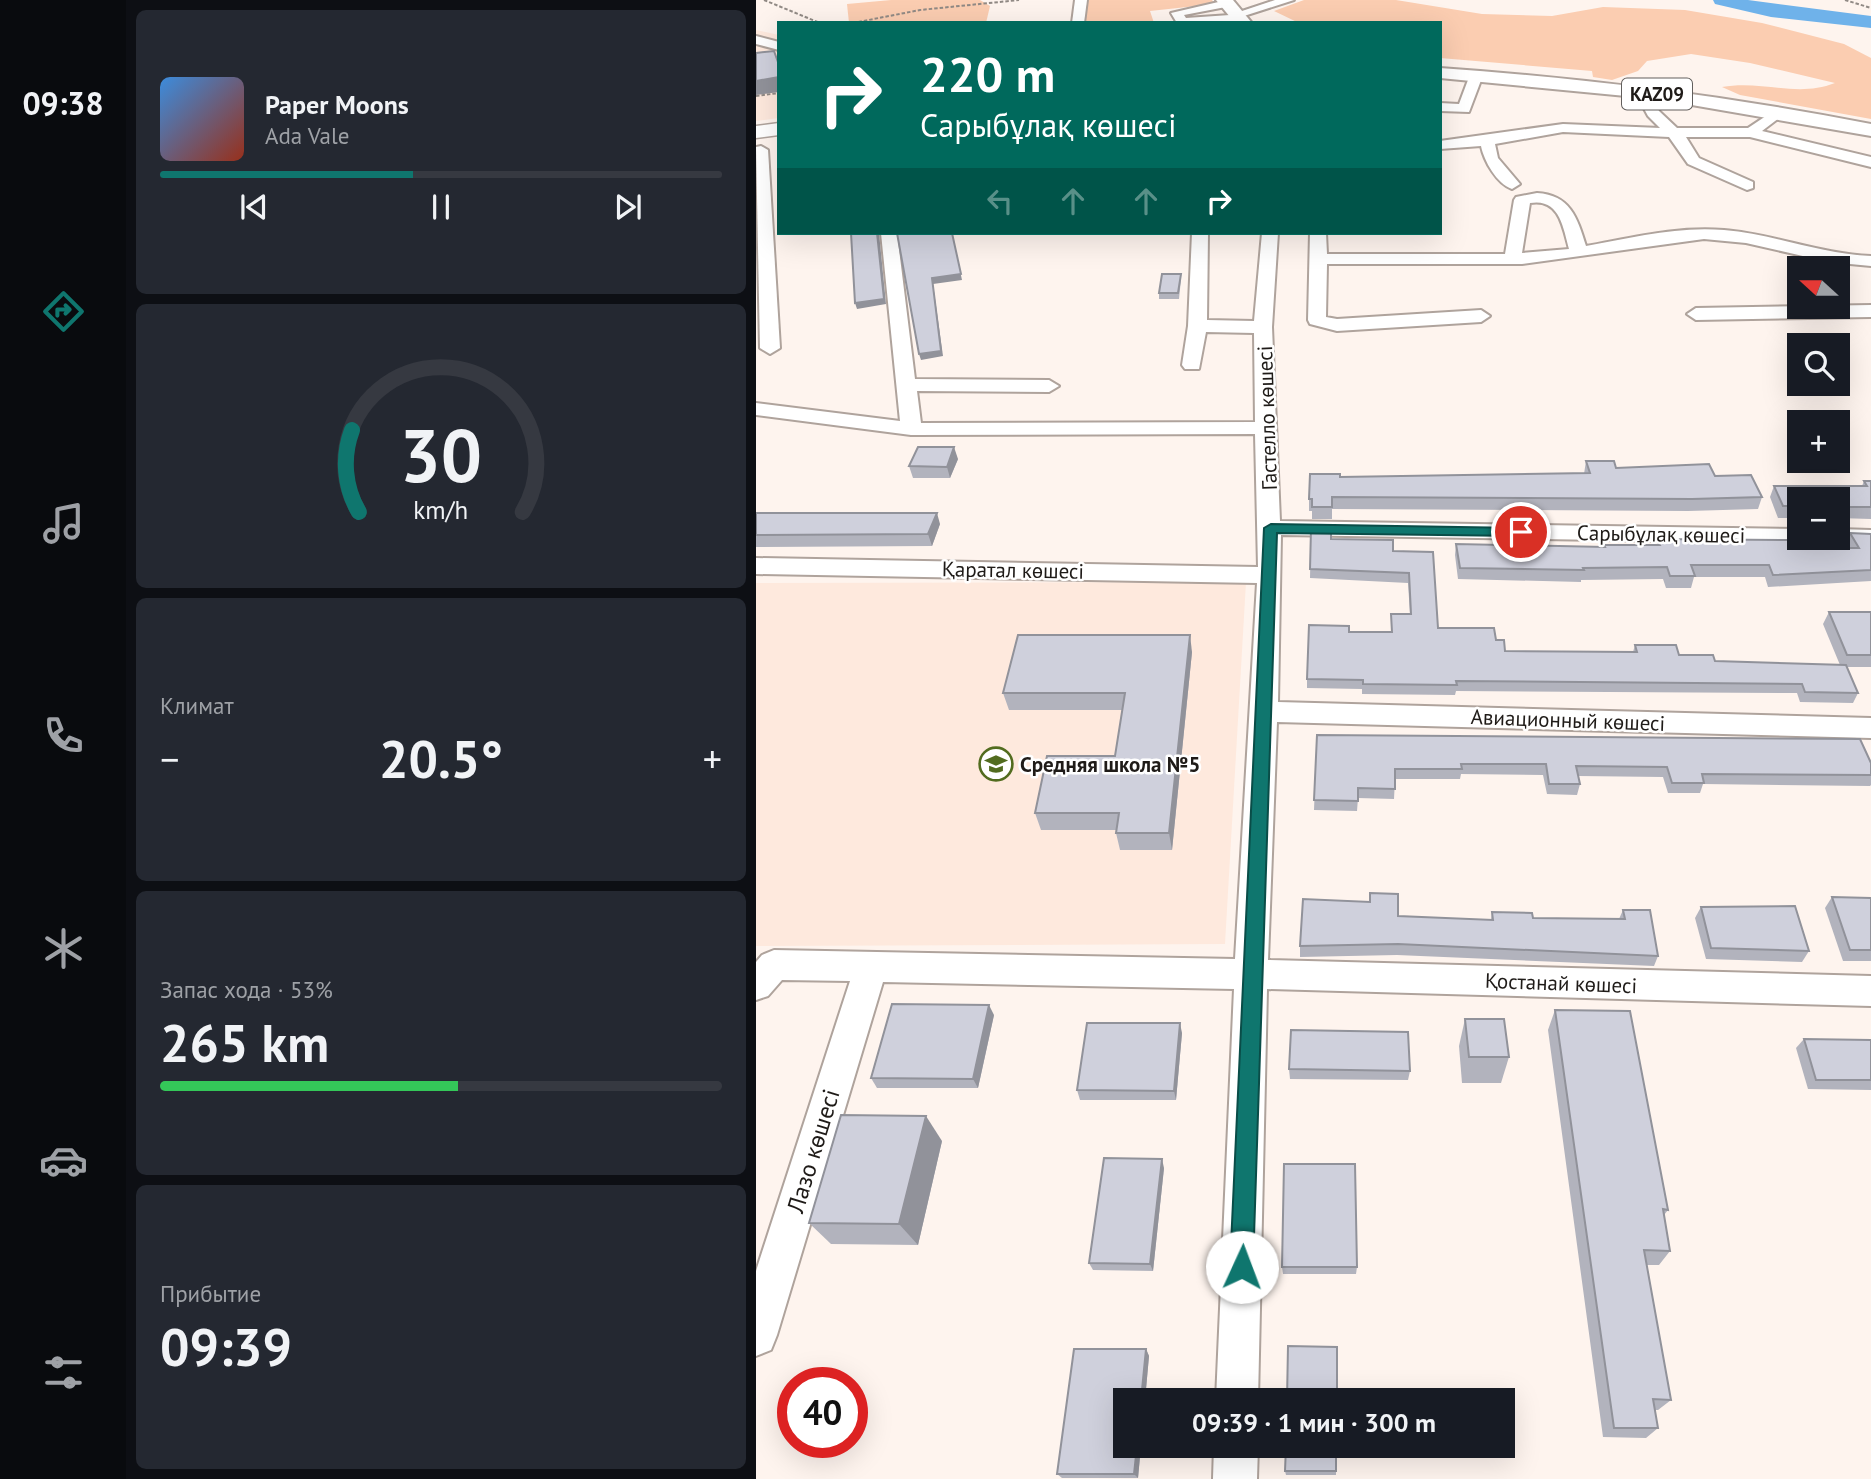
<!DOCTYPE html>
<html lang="ru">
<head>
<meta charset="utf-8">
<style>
	:root { --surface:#171b24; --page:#242831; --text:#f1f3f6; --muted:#9ea1a6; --line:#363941; --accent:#0f766e }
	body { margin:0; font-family:"PT Sans",sans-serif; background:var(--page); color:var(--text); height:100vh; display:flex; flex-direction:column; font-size:26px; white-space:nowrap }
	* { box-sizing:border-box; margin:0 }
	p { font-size:23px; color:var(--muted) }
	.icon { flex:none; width:38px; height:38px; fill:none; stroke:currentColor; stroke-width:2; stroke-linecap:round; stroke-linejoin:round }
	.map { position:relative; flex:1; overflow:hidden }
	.details { display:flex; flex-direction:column; gap:10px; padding:10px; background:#0d0f14; width:630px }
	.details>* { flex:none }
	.top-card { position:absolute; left:21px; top:21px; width:665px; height:214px; border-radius:0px; box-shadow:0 7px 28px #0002; background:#00695c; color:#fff; overflow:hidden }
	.needle { width:46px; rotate:291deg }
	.controls { position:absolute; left:1031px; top:256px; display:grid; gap:14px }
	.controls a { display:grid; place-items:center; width:63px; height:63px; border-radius:0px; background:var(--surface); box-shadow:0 7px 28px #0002; font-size:35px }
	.speed { position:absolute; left:21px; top:1367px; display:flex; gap:14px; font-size:35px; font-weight:700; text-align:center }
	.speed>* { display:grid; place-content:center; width:91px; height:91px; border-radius:50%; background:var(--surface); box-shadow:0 7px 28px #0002; line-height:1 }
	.speed .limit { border:10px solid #d22; background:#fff; color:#111 }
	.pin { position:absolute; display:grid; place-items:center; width:60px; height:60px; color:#fff; margin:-30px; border:4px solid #fff; border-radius:50%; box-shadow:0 2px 7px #0007 }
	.me { position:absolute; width:77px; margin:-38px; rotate:2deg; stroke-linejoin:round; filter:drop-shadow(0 0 5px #0008) }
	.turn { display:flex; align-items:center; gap:24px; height:147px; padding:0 28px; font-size:32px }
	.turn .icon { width:91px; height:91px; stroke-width:2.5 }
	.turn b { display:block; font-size:49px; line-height:60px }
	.lanes { display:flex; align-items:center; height:66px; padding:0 28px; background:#0003; justify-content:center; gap:35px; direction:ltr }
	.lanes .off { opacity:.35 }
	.big { font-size:52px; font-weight:800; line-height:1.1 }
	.details .tile { flex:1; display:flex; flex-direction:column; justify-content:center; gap:10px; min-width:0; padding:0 24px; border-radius:10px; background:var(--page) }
	.details .dial { align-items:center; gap:0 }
	.dial svg { height:182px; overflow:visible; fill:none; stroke:var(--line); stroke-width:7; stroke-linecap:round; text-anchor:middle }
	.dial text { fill:var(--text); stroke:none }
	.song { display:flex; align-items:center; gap:21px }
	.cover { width:84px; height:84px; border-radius:10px; background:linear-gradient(135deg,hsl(210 70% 55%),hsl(10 70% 35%)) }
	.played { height:7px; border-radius:4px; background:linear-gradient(90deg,var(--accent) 45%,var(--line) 45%) }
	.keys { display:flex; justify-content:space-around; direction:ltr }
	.heat { display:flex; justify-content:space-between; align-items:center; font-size:38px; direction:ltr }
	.charge { height:10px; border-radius:5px; background:linear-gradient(90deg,#34c759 53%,var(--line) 0) }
	.trip { position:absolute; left:357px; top:1388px; width:402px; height:70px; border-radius:0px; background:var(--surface); box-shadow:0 7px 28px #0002; font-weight:800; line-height:70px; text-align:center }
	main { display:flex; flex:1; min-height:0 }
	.tabs { display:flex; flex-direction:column; width:126px; justify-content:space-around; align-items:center; background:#090b0e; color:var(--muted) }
	.tabs .icon { width:49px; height:49px }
	.tabs .on { color:var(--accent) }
	.tabs b { font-size:32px; color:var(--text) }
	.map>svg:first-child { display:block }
</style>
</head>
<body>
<main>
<nav class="tabs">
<b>09:38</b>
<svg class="icon on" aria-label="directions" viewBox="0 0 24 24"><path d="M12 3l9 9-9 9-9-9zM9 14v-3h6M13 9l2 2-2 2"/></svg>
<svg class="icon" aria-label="music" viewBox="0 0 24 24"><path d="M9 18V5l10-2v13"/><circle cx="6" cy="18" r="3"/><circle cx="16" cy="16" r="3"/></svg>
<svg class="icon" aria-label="phone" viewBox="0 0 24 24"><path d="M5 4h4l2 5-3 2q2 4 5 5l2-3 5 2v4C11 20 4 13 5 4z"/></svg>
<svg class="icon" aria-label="climate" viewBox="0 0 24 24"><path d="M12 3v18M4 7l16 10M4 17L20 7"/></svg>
<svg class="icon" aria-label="car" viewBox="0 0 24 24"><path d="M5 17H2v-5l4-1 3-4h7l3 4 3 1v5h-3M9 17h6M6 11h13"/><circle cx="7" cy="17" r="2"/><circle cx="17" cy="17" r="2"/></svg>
<svg class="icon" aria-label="filters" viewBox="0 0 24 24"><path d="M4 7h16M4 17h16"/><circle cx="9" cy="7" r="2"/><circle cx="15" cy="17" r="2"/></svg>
</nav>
<section class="details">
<div class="tile">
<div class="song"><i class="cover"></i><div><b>Paper Moons</b><p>Ada Vale</p></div></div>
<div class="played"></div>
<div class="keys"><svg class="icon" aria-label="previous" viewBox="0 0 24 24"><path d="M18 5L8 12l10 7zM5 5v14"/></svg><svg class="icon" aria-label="pause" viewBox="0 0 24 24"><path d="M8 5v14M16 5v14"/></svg><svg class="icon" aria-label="next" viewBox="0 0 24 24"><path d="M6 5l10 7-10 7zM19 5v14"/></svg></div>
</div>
<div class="tile dial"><svg viewBox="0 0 100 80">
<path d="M14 69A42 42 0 1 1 86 69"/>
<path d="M14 69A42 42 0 0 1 11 33" stroke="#0f766e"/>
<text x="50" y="56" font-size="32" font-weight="700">30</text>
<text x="50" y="72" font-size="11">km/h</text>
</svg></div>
<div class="tile"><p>Климат</p>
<div class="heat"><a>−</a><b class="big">20.5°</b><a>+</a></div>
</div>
<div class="tile"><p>Запас хода · 53%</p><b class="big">265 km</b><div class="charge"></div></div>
<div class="tile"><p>Прибытие</p><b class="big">09:39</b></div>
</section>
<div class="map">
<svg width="1115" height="1479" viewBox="0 0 1115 1479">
	<rect width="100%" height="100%" fill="#fef4ee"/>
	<g fill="#fee9dd">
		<path d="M0,30L23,35V118L0,121Z"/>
		<path d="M490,582L469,944L0,946V583Z"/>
	</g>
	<g fill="#fbcdb1">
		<path d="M135,0H224L234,6L230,23H93L91,4Z"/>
		<path d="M331,0H456L459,4L394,11L398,23H328Z"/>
		<path d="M548,0H640L726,14L796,16L847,7L929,10L1006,23L1088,44L1115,58V119L984,95L966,87C1007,80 1041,98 1079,83L994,63L935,54L891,61L882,71L856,80L837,77L836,71L684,58V23H543L518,11Z"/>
	</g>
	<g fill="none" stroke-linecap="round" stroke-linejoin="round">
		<path fill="#6fb2ea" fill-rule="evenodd" d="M957,0H992L1115,16V28L1015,17L959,4Z"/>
		<defs>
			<g id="minor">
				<path d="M319,0H331L328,23H316Z"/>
				<path d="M471,0L475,2V6L428,15L430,18L474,15L519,0H538L488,16L483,22L421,23L415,13Z"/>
				<path d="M0,36L23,42V50L0,44Z"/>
				<path d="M715,72L727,75L713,112L684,111V103L703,104Z"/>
				<path d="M886,88L891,89L903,111L921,128H992L1022,108L1027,109V115L1006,131L1115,157V167L994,137H930L943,158L997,182V188L991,190L932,164L913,137L807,132L739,144L742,158L764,184L756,189C741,184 728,161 725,146L684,149V141L807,124L904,128L892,116L879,92Z"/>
				<path d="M5,146L12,150L24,348L14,354L4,348L0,147Z"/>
				<path d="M781,193C814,195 821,217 830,246C875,238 921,226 968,230C1018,234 1064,254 1115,256V266L1073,262L990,243L948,239L766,264H571L570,317L581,319L725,310L734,316L725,322L581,331L554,324L552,320L554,233H570L571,254H749L758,200L760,197ZM774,203C803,198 807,226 813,249L766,253Z"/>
				<path d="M125,233H141L159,379L293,380L303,386L293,392L161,391L165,423L499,422L498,333L450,332L443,369H429L426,365L432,326L436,233H452L451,320L498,321L506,233H522L516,327L524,521L1043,529V537H1054L1043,543L525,535L522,702L1115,718V738L521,722L512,960L1115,976V1006L511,989L502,1400H460L478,989L127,982L21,1335L15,1350L0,1356V1271L94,981L26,980L12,996L0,1000V962L6,955L18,950L479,959L501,583L0,574V558L502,567L499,434L155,435L0,415V403L144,421Z"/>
				<path d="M1115,305V317L940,320L931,314L940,308Z"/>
				<path d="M1082,529L1115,530V544L1074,541L1071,537H1082Z"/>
				<path d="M458,1446H502L501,1479H457Z"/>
			</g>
			<path id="major" d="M23,123V135L0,138V126Z"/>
			<g id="highway">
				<path d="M460,0H477L496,23H479Z"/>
				<path d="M684,68C829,78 972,96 1115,124V136L901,99L684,78Z"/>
			</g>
		</defs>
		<use href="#minor" stroke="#afa39c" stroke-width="4"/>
		<use href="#major" stroke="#afa39c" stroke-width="3"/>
		<use href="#highway" stroke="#afa39c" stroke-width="4"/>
		<g stroke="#918a85" stroke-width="2" stroke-dasharray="3.5 2" stroke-linecap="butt">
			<path d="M8,0L64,23"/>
			<path d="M1089,0L1115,8"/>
			<path d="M97,23L164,10L263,0"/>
			<path d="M0,96L23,93"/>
		</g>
		<use href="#minor" fill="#fff" fill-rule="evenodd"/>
		<use href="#major" fill="#fff" fill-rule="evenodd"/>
		<use href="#highway" fill="#fff" fill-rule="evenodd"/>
	</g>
	<g fill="#b2b3bd">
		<path d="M425,279L423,299H403V293Z"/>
		<path d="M202,459L194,478H157L153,466Z"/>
		<path d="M830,461L860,468L959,476L1006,497L1002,509L932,511L576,509V519H556V511H553V499L584,477L828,474Z"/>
		<path d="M1108,481H1115V519L1082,518V499H1043V518H1022L1014,497L1018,486H1106Z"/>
		<path d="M0,513L184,524L176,546L0,547Z"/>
		<path d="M555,529L575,539L637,551L677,552L682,628L740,640L749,651L877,652L879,645L923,655L959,661L1084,665L1067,624L1073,612H1115V667H1091L1102,693L1097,703L1044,702L1041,693L700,691L699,695L606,694V689L551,688V679L593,632H635V614H654L652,583L554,578Z"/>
		<path d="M1094,533L1115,534V581L1012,587L1009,577H938L935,588H910L907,579L825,580V582L702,579L699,555L700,544L848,547V545H901L902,539L1040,548H1091L1089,545Z"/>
		<path d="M436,652L416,850H364L360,833V830H285L279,813L359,756L367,710H253L247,693Z"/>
		<path d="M561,735L1115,763V785L1114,786L947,784L944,793H912L907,777L822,776L824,784L821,795L791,794L787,775L705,774L704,779H639L638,799L602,798L601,811L558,810Z"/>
		<path d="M1076,897L1115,898V961H1087L1069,908Z"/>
		<path d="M945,907L1053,951L1046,962L950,959L939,918Z"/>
		<path d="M867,910L902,956L898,966L641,955L544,957V946L642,916L735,920L736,912L777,918L863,919Z"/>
		<path d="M799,1010L912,1210L908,1215L914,1251L903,1265H891L915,1400L902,1410H899L902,1428L890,1438L847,1437L792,1030Z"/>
		<path d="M238,1015L222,1088H121L115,1078Z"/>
		<path d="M709,1019L753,1057L745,1083H706L703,1046Z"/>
		<path d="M426,1033L420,1100H324L321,1090Z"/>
		<path d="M1048,1039L1115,1040V1090L1052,1089L1040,1048Z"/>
		<path d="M533,1069L654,1071L652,1080L534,1079Z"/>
		<path d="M186,1141L162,1245L75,1244L53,1223Z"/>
		<path d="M408,1168L397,1271L337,1270L333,1263Z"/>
		<path d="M526,1267H601L600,1274H527Z"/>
		<path d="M390,1349L393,1356L382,1478H306L301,1474Z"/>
		<path d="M529,1471H580V1475H530Z"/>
	</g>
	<g fill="#91929a">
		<path d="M23,77V92L0,95V81Z"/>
		<path d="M121,233H123L130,304L101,309L99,303Z"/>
		<path d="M196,233L206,280L177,284L187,356L165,360L163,354L176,278Z"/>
		<path d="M198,447L202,459L194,478L191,467Z"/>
		<path d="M181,513L184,524L176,546L172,534Z"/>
		<path d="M434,635L436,652L416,850L413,833Z"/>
		<path d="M233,1005L238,1015L222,1088L217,1079Z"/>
		<path d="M424,1023L426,1033L420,1100L418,1091Z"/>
		<path d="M170,1116L186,1141L162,1245L143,1224Z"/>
		<path d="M406,1159L408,1168L397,1271L394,1264Z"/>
		<path d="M390,1349L393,1356L389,1400H385Z"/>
		<path d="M381,1446H385L382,1478L378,1474Z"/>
	</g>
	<g fill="#cfd0dc" stroke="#91929a" stroke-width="2">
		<path d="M18,51L23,65V77L0,81V53Z"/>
		<path d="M95,233H121L128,299L99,303Z"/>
		<path d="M141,233H196L205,274L176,278L185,351L163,354Z"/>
		<path d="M406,274H425L422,293H403Z"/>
		<path d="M162,447H198L191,467L153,466Z"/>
		<path d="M830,461H858L860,468L953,464L959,476L995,475L1006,497L936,499L576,497V507H556V499H553L554,474H584V477L834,473Z"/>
		<path d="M1108,481H1115V507H1082V499H1043V506H1027L1018,486H1111Z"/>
		<path d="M0,513H181L172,534L0,535Z"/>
		<path d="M555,529H575V539L637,540V551L677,552L682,628H738L740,640H748L749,651L881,652L879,645H920L923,655H957L959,661L1090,665L1102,693L1049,692L1046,684L700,681L701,685L607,684V680L551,679L553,625L593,626V632H636L635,614H655L653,573L554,569Z"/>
		<path d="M1094,533L1115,534V570L1017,575L1013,565H935L939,576H914L911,567L827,568L828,570L704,568L700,544L849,547L848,545H904L902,539L1036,540L1040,548H1103Z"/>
		<path d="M1073,612H1115V655H1091Z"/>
		<path d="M262,635H434L413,833H360L363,813H279L291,756H359L369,693H247Z"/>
		<path d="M561,735L1104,739L1115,763V775L946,774L948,783H916L911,767L820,766L824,784H793L790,764H705L706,769H639V789L602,788V801L558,800Z"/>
		<path d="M614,893L642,894V916L737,920L736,912L776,913L777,918L869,919L867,910H894L902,956L642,944L544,946L547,899L614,902Z"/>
		<path d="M1076,897L1115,898V950H1094Z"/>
		<path d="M1039,906L1053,951L955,948L945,907Z"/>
		<path d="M136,1004L233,1005L217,1079L115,1078Z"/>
		<path d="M799,1010L874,1011L912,1210L907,1209L914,1251L888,1250L915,1400L897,1399L902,1428H858Z"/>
		<path d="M709,1019H748L753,1057H713Z"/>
		<path d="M331,1023H424L418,1091L321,1090Z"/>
		<path d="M535,1030L652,1032L654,1071L533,1069Z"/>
		<path d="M1048,1039L1115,1040V1080H1060Z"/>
		<path d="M85,1115L170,1116L143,1224L53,1223Z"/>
		<path d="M348,1158L406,1159L394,1264L333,1263Z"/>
		<path d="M528,1164H599L601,1267H526Z"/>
		<path d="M532,1346L581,1347V1400H531Z"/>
		<path d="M318,1349H390L385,1400H369V1446H381L378,1474H301Z"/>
		<path d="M530,1446H580V1471H529Z"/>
	</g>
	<path fill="#0f766e" stroke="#0a4d48" stroke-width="2" d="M515,524L765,528L772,532L765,536L521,533L497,1267L494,1275L486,1278L478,1275L474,1267L508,528Z"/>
	<defs>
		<symbol id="school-ring" viewBox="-11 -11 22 22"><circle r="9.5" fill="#fff" stroke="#526c1f" stroke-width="1.5"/><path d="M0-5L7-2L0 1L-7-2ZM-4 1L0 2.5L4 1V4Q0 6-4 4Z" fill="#526c1f"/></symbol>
	</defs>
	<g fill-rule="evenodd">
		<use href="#school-ring" x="221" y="745" width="38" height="38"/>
	</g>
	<g text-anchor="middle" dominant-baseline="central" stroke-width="5" stroke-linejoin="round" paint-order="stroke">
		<rect fill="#fff" stroke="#625f5d" stroke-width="2" x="866" y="78.5" width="70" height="31" rx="5"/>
		<g font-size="19" font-weight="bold" fill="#1f1b18">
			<text x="901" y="94">KAZ09</text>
		</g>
		<g font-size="21" fill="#1f1b18" stroke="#fff">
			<text transform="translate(511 418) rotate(-92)">Гастелло көшесі</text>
			<text transform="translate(905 534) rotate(1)">Сарыбұлақ көшесі</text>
			<text transform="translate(257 570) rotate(1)">Қаратал көшесі</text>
			<text transform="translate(812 720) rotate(2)">Авиационный көшесі</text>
			<text transform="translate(805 983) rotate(2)">Қостанай көшесі</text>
		</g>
		<g font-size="21" font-weight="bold" fill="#1f1b18" stroke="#fff" text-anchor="start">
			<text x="264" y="764">Средняя школа №5</text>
		</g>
		<g font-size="24" fill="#1f1b18" stroke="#fff">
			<text transform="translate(57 1151) rotate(-73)">Лазо көшесі</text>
		</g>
	</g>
</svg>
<div class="controls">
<a><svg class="needle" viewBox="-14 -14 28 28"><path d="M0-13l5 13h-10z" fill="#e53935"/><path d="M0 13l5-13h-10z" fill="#9ea1a6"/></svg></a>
<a><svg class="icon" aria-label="search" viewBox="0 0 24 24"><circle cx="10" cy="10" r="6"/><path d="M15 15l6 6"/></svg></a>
<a>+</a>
<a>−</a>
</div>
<div class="speed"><div class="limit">40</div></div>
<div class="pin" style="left:765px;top:532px;background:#d93025"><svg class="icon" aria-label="arrive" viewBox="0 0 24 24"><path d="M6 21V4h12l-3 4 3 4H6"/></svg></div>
<svg class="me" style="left:486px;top:1267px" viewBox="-20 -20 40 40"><circle r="19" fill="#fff"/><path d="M0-13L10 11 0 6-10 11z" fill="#0f766e"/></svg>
<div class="trip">09:39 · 1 мин · 300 m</div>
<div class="top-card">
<div class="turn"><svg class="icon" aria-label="right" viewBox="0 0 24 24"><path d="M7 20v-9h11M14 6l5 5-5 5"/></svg><div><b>220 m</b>Сарыбұлақ көшесі</div></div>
<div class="lanes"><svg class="icon off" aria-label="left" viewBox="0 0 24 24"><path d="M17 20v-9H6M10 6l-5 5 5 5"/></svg><svg class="icon off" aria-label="ahead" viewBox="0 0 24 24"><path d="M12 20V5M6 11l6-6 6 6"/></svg><svg class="icon off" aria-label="ahead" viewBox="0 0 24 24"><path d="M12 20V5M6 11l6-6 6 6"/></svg><svg class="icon" aria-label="right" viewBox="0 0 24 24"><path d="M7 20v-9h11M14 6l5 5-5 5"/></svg></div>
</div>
</div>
</main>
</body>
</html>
